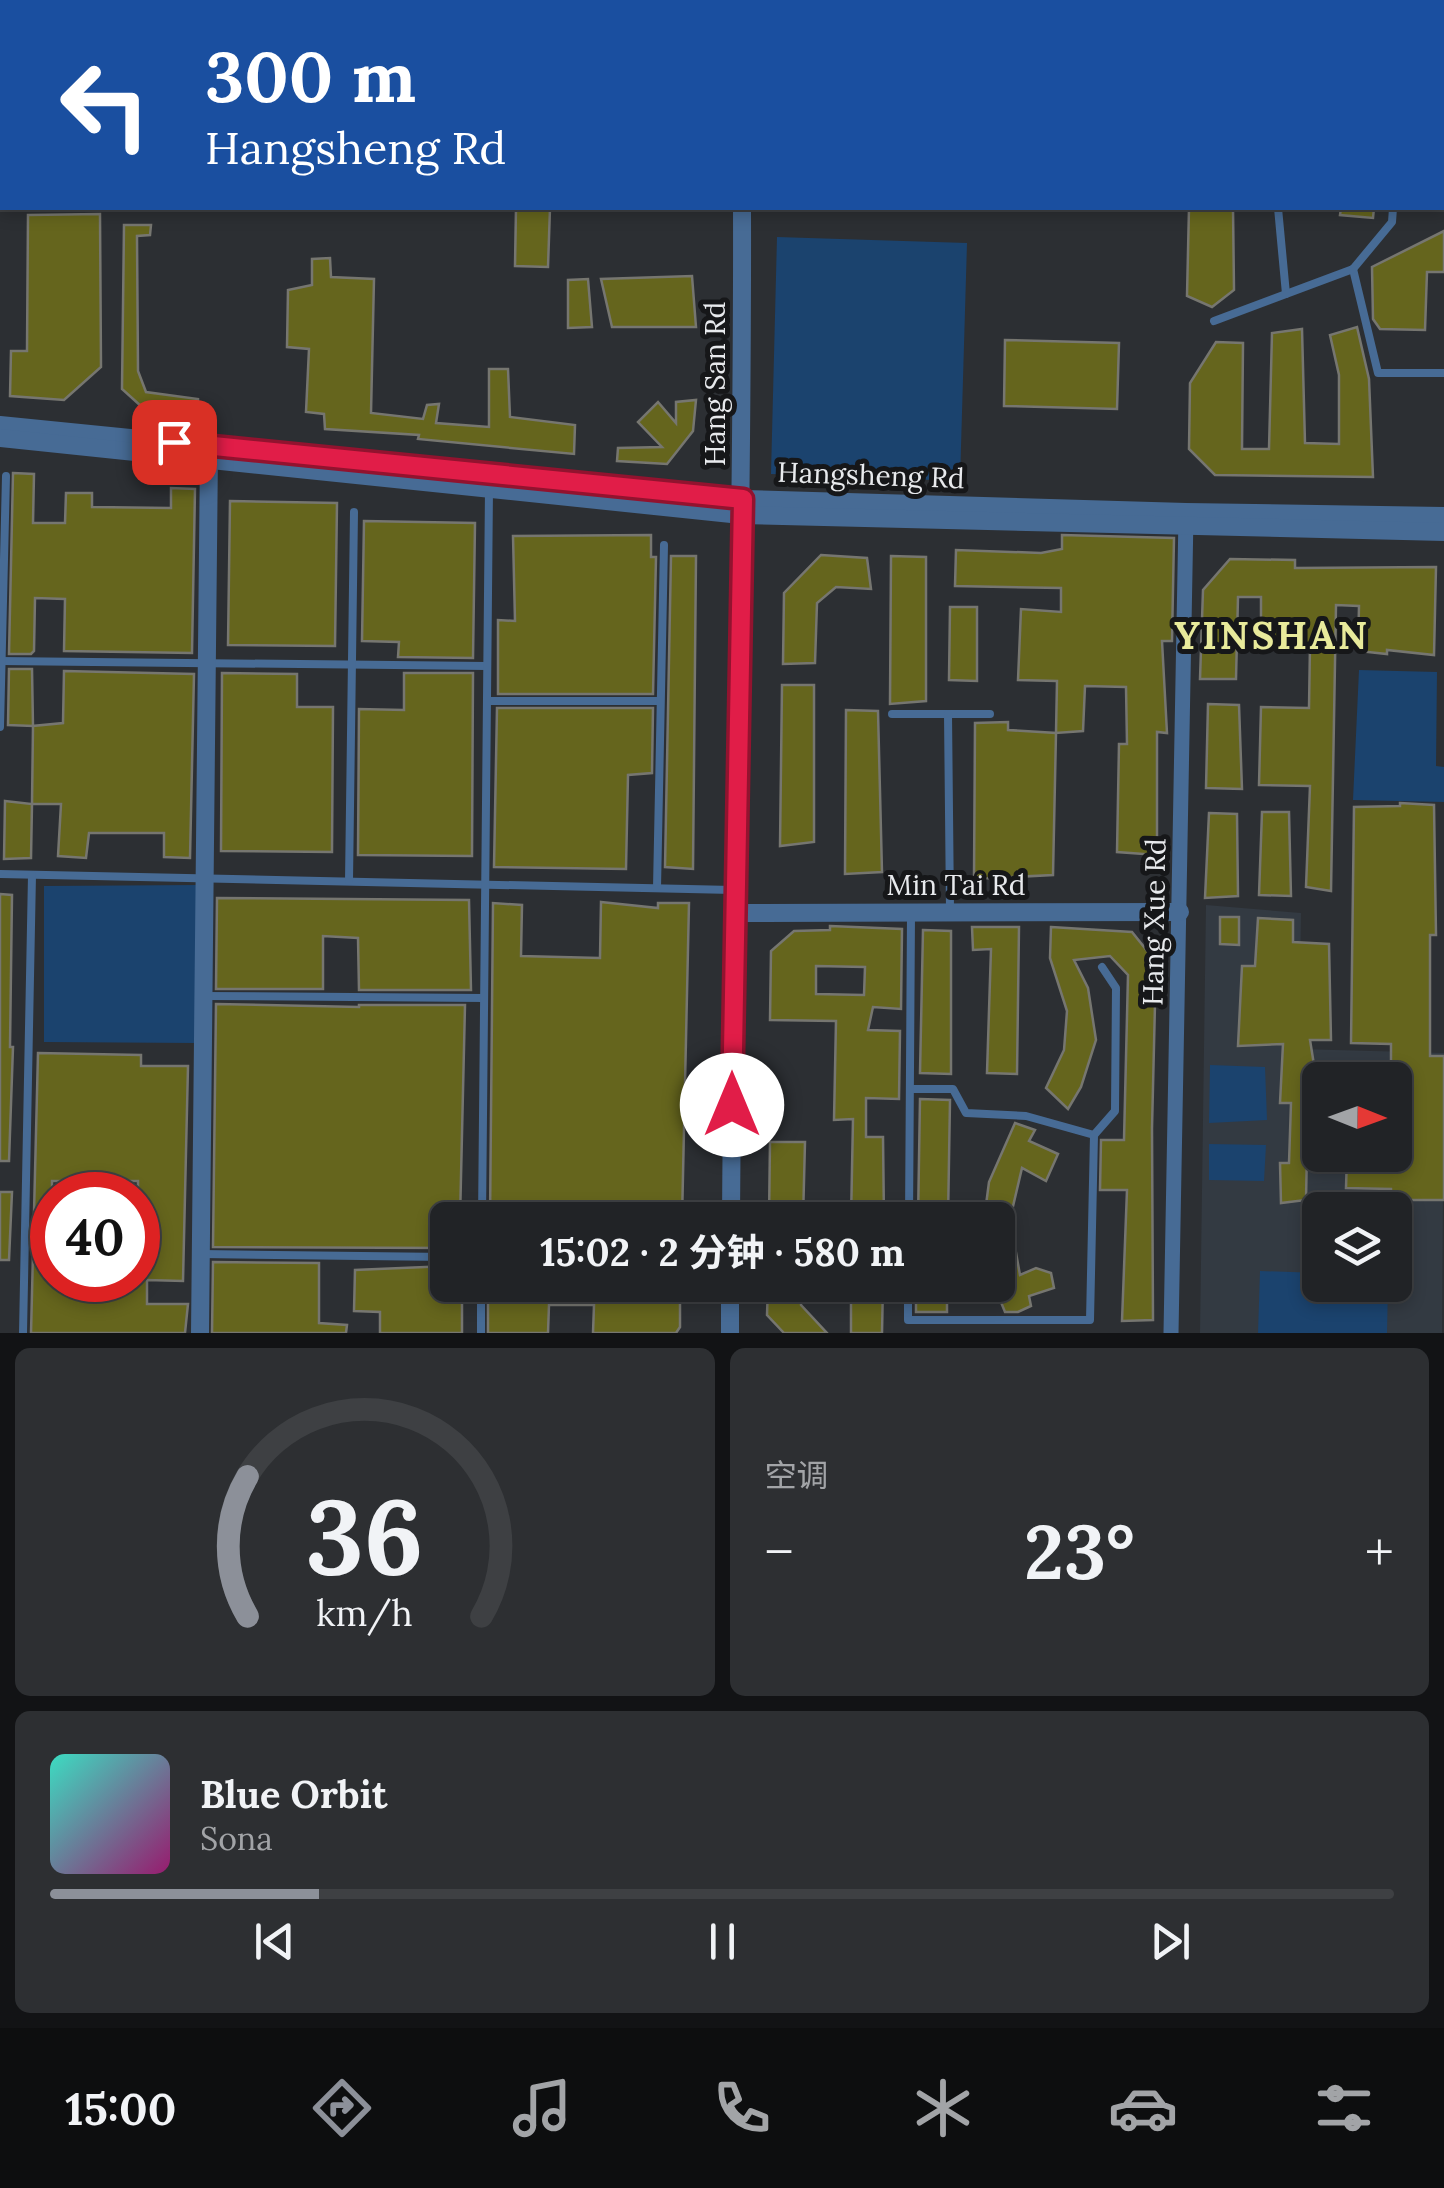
<!DOCTYPE html>
<html lang="zh">
<head>
<meta charset="utf-8">
<style>
	:root { --surface:#212326; --page:#2d2f32; --text:#f1f3f6; --muted:#a2a4a7; --line:#3e4043; --accent:#8c9099 }
	body { margin:0; font-family:Lora,"Noto Sans SC",serif; background:var(--page); color:var(--text); height:100vh; display:flex; flex-direction:column; font-size:38px; white-space:nowrap }
	* { box-sizing:border-box; margin:0 }
	p { font-size:32px; color:var(--muted) }
	.icon { flex:none; width:55px; height:55px; fill:none; stroke:currentColor; stroke-width:2; stroke-linecap:round; stroke-linejoin:round }
	.map { position:relative; height:1333px; overflow:hidden }
	.panel { display:flex; flex-direction:column; gap:15px; padding:15px; background:#121315; flex:1 }
	.panel>* { flex:none }
	.banner { position:absolute; left:0px; top:0px; width:1445px; height:210px; box-shadow:0 5px 15px #0003,0 0 0 2px var(--line); background:#1a4fa0; color:#fff; overflow:hidden }
	.needle { width:65px; rotate:91deg }
	.buttons { position:absolute; left:1302px; top:1062px; display:grid; gap:20px }
	.buttons a { display:grid; place-items:center; width:110px; height:110px; border-radius:15px; background:var(--surface); box-shadow:0 5px 15px #0003,0 0 0 2px var(--line); font-size:50px }
	.speed { position:absolute; left:30px; top:1172px; display:flex; gap:20px; font-size:50px; font-weight:700; text-align:center }
	.speed>* { display:grid; place-content:center; width:130px; height:130px; border-radius:50%; background:var(--surface); box-shadow:0 5px 15px #0003,0 0 0 2px var(--line); line-height:1 }
	.speed .limit { border:15px solid #d22; background:#fff; color:#111 }
	.pin { position:absolute; display:grid; place-items:center; width:85px; height:85px; color:#fff; margin:-42px; border-radius:20px; box-shadow:0 5px 15px #0006 }
	.me { position:absolute; width:110px; margin:-55px; rotate:0deg; stroke-linejoin:round; filter:drop-shadow(0 0 8px #0008) }
	.turn { display:flex; align-items:center; gap:35px; height:210px; padding:0 40px; font-size:45px }
	.turn .icon { width:130px; height:130px; stroke-width:2.5 }
	.turn b { display:block; font-size:70px; line-height:85px }
	.big { font-size:75px; font-weight:700; line-height:1.1 }
	.panel .card { flex:1; display:flex; flex-direction:column; justify-content:center; gap:15px; min-width:0; padding:0 35px; border-radius:15px; background:var(--page) }
	.panel .dial { align-items:center; gap:0 }
	.dial svg { height:260px; overflow:visible; fill:none; stroke:var(--line); stroke-width:7; stroke-linecap:round; text-anchor:middle }
	.dial text { fill:var(--text); stroke:none }
	.song { display:flex; align-items:center; gap:30px }
	.cover { width:120px; height:120px; border-radius:15px; background:linear-gradient(135deg,hsl(170 70% 55%),hsl(320 70% 35%)) }
	.played { height:10px; border-radius:5px; background:linear-gradient(90deg,var(--accent) 20%,var(--line) 20%) }
	.keys { display:flex; justify-content:space-around; direction:ltr }
	.heat { display:flex; justify-content:space-between; align-items:center; font-size:55px; direction:ltr }
	.panel .tiles { flex:1; display:grid; gap:15px; grid-template-columns:1fr 1fr }
	.card:last-child { grid-column:span 2 }
	.trip { position:absolute; left:430px; top:1202px; width:585px; height:100px; border-radius:15px; background:var(--surface); box-shadow:0 5px 15px #0003,0 0 0 2px var(--line); font-weight:700; line-height:100px; text-align:center }
	.tabs { display:flex; height:160px; justify-content:space-around; align-items:center; background:#0d0e0f; color:var(--muted) }
	.tabs .icon { width:70px; height:70px }
	.tabs .on { color:var(--accent) }
	.tabs b { font-size:45px; color:var(--text) }
	.map>svg:first-child { display:block }
</style>
</head>
<body>
<div class="map">
<svg width="1444" height="1333" viewBox="0 0 1444 1333">
	<rect width="100%" height="100%" fill="#2c2f33"/>
	<path fill="#333a42" fill-rule="evenodd" d="M1206,905L1301,913L1299,1049L1444,1053L1442,1333H1200ZM1320,1080H1395V1155H1320ZM1320,1210H1395V1285H1320Z"/>
	<g fill="#1b436e">
		<path d="M777,237L967,243L960,481L771,474Z"/>
		<path d="M1359,670L1437,672L1436,766L1444,767V802L1353,800Z"/>
		<path d="M198,885L196,1043L44,1042V886Z"/>
		<path d="M1210,1065L1265,1067L1267,1120L1209,1123Z"/>
		<path d="M1209,1144L1266,1145L1264,1181L1209,1180Z"/>
		<path d="M1260,1271L1320,1273V1285H1388L1387,1333H1258Z"/>
	</g>
	<g fill="#65651d" stroke="#767670" stroke-width="2.5" fill-rule="evenodd">
		<path d="M516,208H550L548,267L515,266Z"/>
		<path d="M1189,208H1233L1234,290L1212,307L1187,296Z"/>
		<path d="M1341,208H1374L1373,218L1340,215Z"/>
		<path d="M100,214L101,367L64,400L10,396L11,351H27L28,215Z"/>
		<path d="M124,225H151L150,235L137,236L138,371L146,392L198,399V414L142,407L122,389Z"/>
		<path d="M1444,231V272H1427L1425,330L1380,329L1373,319L1372,267Z"/>
		<path d="M330,258L331,277L374,279L371,413L423,419L427,405L439,404L436,423L489,427V369H508L510,417L575,425L574,454L418,439L419,435L325,429L324,414L306,412L309,349L287,347L288,290L312,285V259Z"/>
		<path d="M692,276L696,327H612L601,279Z"/>
		<path d="M588,279L592,327L568,328V280Z"/>
		<path d="M1357,327L1369,379L1373,477L1215,475L1189,449L1190,383L1216,342L1243,343L1242,449H1269L1272,333L1302,329L1305,443L1339,444V375L1330,335Z"/>
		<path d="M1005,340L1119,343L1117,409L1004,406Z"/>
		<path d="M696,400L693,431L667,464L617,461L618,448L662,447L638,422L658,402L676,423V402Z"/>
		<path d="M13,473L34,474L33,523H65L66,493H92V507L171,508V488L195,489L192,653L64,651L65,599L35,598L34,651L31,654H9Z"/>
		<path d="M230,501L337,503L335,646L228,645Z"/>
		<path d="M364,521L475,523L473,658L398,657L399,642L362,641Z"/>
		<path d="M651,535V557H656L653,694H498V620L515,621L513,536Z"/>
		<path d="M1062,535L1174,538L1172,641H1162L1167,733L1157,732V855L1117,852L1119,744H1127L1126,687L1085,686L1083,731L1056,733L1057,681L1018,680L1021,609L1061,612V588L955,586L956,550L1041,553L1062,549Z"/>
		<path d="M821,555L867,558L871,589L836,587L817,603L815,663L783,664L784,593Z"/>
		<path d="M671,556H696L693,869L665,867Z"/>
		<path d="M891,556L926,557V701L890,704Z"/>
		<path d="M1230,559L1295,560V568L1436,567L1434,655L1387,650V654L1358,651L1359,606L1336,605L1331,891L1306,887L1310,786L1259,785L1261,707L1309,708L1310,645L1261,646V597H1238L1236,679H1200L1203,590Z"/>
		<path d="M950,607H977V681L949,680Z"/>
		<path d="M9,669H32L33,726L8,725Z"/>
		<path d="M64,671L194,674L190,858L164,857V833H89L86,858L58,856L61,804H32L33,726L63,723Z"/>
		<path d="M222,673L297,674V707H333L332,852L221,851Z"/>
		<path d="M404,673H473L472,856L358,855L359,709L404,710Z"/>
		<path d="M782,685H814V842L780,846Z"/>
		<path d="M1208,704L1239,705L1242,789L1206,788Z"/>
		<path d="M497,708H653L652,773L628,775L626,869L494,867Z"/>
		<path d="M846,710L878,711L882,872L845,874Z"/>
		<path d="M1008,722V730L1056,733L1053,875L974,879L975,723Z"/>
		<path d="M5,801L32,804L31,858L4,859Z"/>
		<path d="M1400,803L1434,805L1436,935H1430V1056H1444V1200H1391V1189L1346,1188L1347,1155H1395V1080H1355V1064L1391,1065V1044L1351,1043L1354,807L1400,806Z"/>
		<path d="M1262,812H1289L1291,896L1259,895Z"/>
		<path d="M1209,813L1237,814L1238,896L1205,898Z"/>
		<path d="M0,894L12,895L10,1047H13L9,1161H0Z"/>
		<path d="M217,898L469,900L471,990H359L358,938L323,936V989H216Z"/>
		<path d="M601,902L658,908V903H689L682,1220H490L493,903L522,905L521,956L600,958Z"/>
		<path d="M1220,917H1239V945L1220,944Z"/>
		<path d="M1258,918L1293,920V942L1329,944L1331,1040H1310L1320,1102L1308,1101L1306,1200L1281,1203L1280,1163H1289L1291,1103H1280L1283,1044L1238,1046L1242,966H1255Z"/>
		<path d="M830,926L902,929L901,1009L873,1007L868,1030L900,1031L899,1099L866,1098V1137H883L884,1220H851L853,1119L834,1120L836,1021L770,1020L771,951L794,931L830,930ZM816,966L865,967L864,995L816,994Z"/>
		<path d="M972,927H1019L1017,1074L987,1073L991,949L973,950Z"/>
		<path d="M1051,927L1132,932L1156,962L1152,1129L1153,1320L1122,1321L1127,1190H1100L1101,1140H1124L1128,975L1110,956L1074,960L1088,988L1096,1040L1081,1087L1068,1109L1046,1088L1064,1050L1067,1011L1050,958Z"/>
		<path d="M923,930L951,931V1074L920,1073Z"/>
		<path d="M216,1004L359,1007V1005H465L460,1220H448V1248L213,1247Z"/>
		<path d="M38,1053L141,1055V1066H188L183,1281L147,1280V1304H188L185,1333H31ZM52,1181H138V1280H52Z"/>
		<path d="M920,1099L950,1100L948,1220H918Z"/>
		<path d="M1015,1123L1035,1130L1029,1141L1058,1154L1046,1181L1022,1168L1010,1219L1020,1275L1036,1268L1051,1273L1054,1288L1029,1296L1031,1306L1018,1312H1005L994,1285H998V1220H984L989,1182Z"/>
		<path d="M770,1142H805L803,1220H769Z"/>
		<path d="M0,1192H12L9,1260H0Z"/>
		<path d="M213,1262L319,1263V1323L347,1325L346,1333H212Z"/>
		<path d="M448,1266V1285H462V1333H380V1312L354,1311L355,1270Z"/>
		<path d="M488,1285H680V1327L676,1333H593L594,1305H549L548,1333H488Z"/>
		<path d="M768,1285H801V1305L827,1333H784L767,1315Z"/>
		<path d="M851,1285H883L882,1333H851Z"/>
		<rect x="916" y="1285" width="31" height="27"/>
	</g>
	<g fill="none" stroke-linecap="round" stroke-linejoin="round">
		<g stroke="#476b95" stroke-width="8">
			<path d="M1402,0L1403,2"/>
			<path d="M1271,2L1272,0"/>
			<path d="M1278,208L1286,294"/>
			<path d="M1353,269L1378,373H1444"/>
			<path d="M1214,321L1353,269L1392,222L1393,208"/>
			<path d="M0,661L487,666"/>
			<path d="M487,701H660"/>
			<path d="M892,714H990"/>
			<path d="M948,714L950,909"/>
			<path d="M0,727L6,476"/>
			<path d="M0,874L733,890"/>
			<path d="M349,881L354,512"/>
			<path d="M657,888L664,545"/>
			<path d="M204,996L484,998"/>
			<path d="M910,1089H953L966,1113L1026,1116L1094,1135"/>
			<path d="M482,1220L489,489"/>
			<path d="M909,1220L911,915"/>
			<path d="M201,1254L448,1257"/>
			<path d="M908,1285V1320H1090L1094,1135L1115,1111L1116,988L1102,967"/>
			<path d="M23,1333L32,875"/>
			<path d="M481,1333V1285"/>
		</g>
		<path stroke="#476b95" stroke-width="15" d="M1171,1333L1186,516"/>
		<g stroke="#476b95" stroke-width="18">
			<path d="M742,2V0"/>
			<path d="M0,425L743,499L1186,512L1444,516"/>
			<path d="M0,438L741,515L1444,532"/>
			<path d="M733,913L1180,912"/>
			<path d="M731,1220C733,882 743,545 742,208"/>
			<path d="M200,1333L209,451"/>
			<path d="M730,1333V1285"/>
		</g>
	</g>
	<g fill="none" stroke-linecap="round" stroke-linejoin="round">
		<defs>
			<path id="route" d="M174,442L743,499L732,1105"/>
		</defs>
		<use href="#route" stroke="#92132f" stroke-width="25"/>
		<use href="#route" stroke="#e11d48" stroke-width="18"/>
	</g>
	<g text-anchor="middle" dominant-baseline="central" stroke-width="10" stroke-linejoin="round" paint-order="stroke">
		<g font-size="28" fill="#e8eaed" stroke="#161719">
			<text transform="translate(715 384) rotate(-90)">Hang San Rd</text>
			<text transform="translate(871 475) rotate(2)">Hangsheng Rd</text>
			<text x="956" y="885">Min Tai Rd</text>
			<text transform="translate(1154 922) rotate(-89)">Hang Xue Rd</text>
		</g>
		<g font-size="38" font-weight="bold" letter-spacing="2.5" fill="#e8ea9b" stroke="#161719">
			<text x="1272" y="635">YINSHAN</text>
		</g>
	</g>
</svg>
<div class="buttons">
<a><svg class="needle" viewBox="-14 -14 28 28"><path d="M0-13l5 13h-10z" fill="#e53935"/><path d="M0 13l5-13h-10z" fill="#a2a4a7"/></svg></a>
<a><svg class="icon" aria-label="layers" viewBox="0 0 24 24"><path d="M12 4l9 5-9 5-9-5zM3 14l9 5 9-5"/></svg></a>
</div>
<div class="speed"><div class="limit">40</div></div>
<div class="pin" style="left:174px;top:442px;background:#d93025"><svg class="icon" aria-label="arrive" viewBox="0 0 24 24"><path d="M6 21V4h12l-3 4 3 4H6"/></svg></div>
<svg class="me" style="left:732px;top:1105px" viewBox="-20 -20 40 40"><circle r="19" fill="#fff"/><path d="M0-13L10 11 0 6-10 11z" fill="#e11d48"/></svg>
<div class="trip">15:02 · 2 分钟 · 580 m</div>
<div class="banner">
<div class="turn"><svg class="icon" aria-label="left" viewBox="0 0 24 24"><path d="M17 20v-9H6M10 6l-5 5 5 5"/></svg><div><b>300 m</b>Hangsheng Rd</div></div>
</div>
</div>
<section class="panel">
<div class="tiles">
<div class="card dial"><svg viewBox="0 0 100 80">
<path d="M14 69A42 42 0 1 1 86 69"/>
<path d="M14 69A42 42 0 0 1 14 26" stroke="#8c9099"/>
<text x="50" y="56" font-size="32" font-weight="700">36</text>
<text x="50" y="72" font-size="11">km/h</text>
</svg></div>
<div class="card"><p>空调</p>
<div class="heat"><a>−</a><b class="big">23°</b><a>+</a></div>
</div>
<div class="card">
<div class="song"><i class="cover"></i><div><b>Blue Orbit</b><p>Sona</p></div></div>
<div class="played"></div>
<div class="keys"><svg class="icon" aria-label="previous" viewBox="0 0 24 24"><path d="M18 5L8 12l10 7zM5 5v14"/></svg><svg class="icon" aria-label="pause" viewBox="0 0 24 24"><path d="M8 5v14M16 5v14"/></svg><svg class="icon" aria-label="next" viewBox="0 0 24 24"><path d="M6 5l10 7-10 7zM19 5v14"/></svg></div>
</div>
</div>
</section>
<nav class="tabs">
<b>15:00</b>
<svg class="icon on" aria-label="directions" viewBox="0 0 24 24"><path d="M12 3l9 9-9 9-9-9zM9 14v-3h6M13 9l2 2-2 2"/></svg>
<svg class="icon" aria-label="music" viewBox="0 0 24 24"><path d="M9 18V5l10-2v13"/><circle cx="6" cy="18" r="3"/><circle cx="16" cy="16" r="3"/></svg>
<svg class="icon" aria-label="phone" viewBox="0 0 24 24"><path d="M5 4h4l2 5-3 2q2 4 5 5l2-3 5 2v4C11 20 4 13 5 4z"/></svg>
<svg class="icon" aria-label="climate" viewBox="0 0 24 24"><path d="M12 3v18M4 7l16 10M4 17L20 7"/></svg>
<svg class="icon" aria-label="car" viewBox="0 0 24 24"><path d="M5 17H2v-5l4-1 3-4h7l3 4 3 1v5h-3M9 17h6M6 11h13"/><circle cx="7" cy="17" r="2"/><circle cx="17" cy="17" r="2"/></svg>
<svg class="icon" aria-label="filters" viewBox="0 0 24 24"><path d="M4 7h16M4 17h16"/><circle cx="9" cy="7" r="2"/><circle cx="15" cy="17" r="2"/></svg>
</nav>
</body>
</html>
